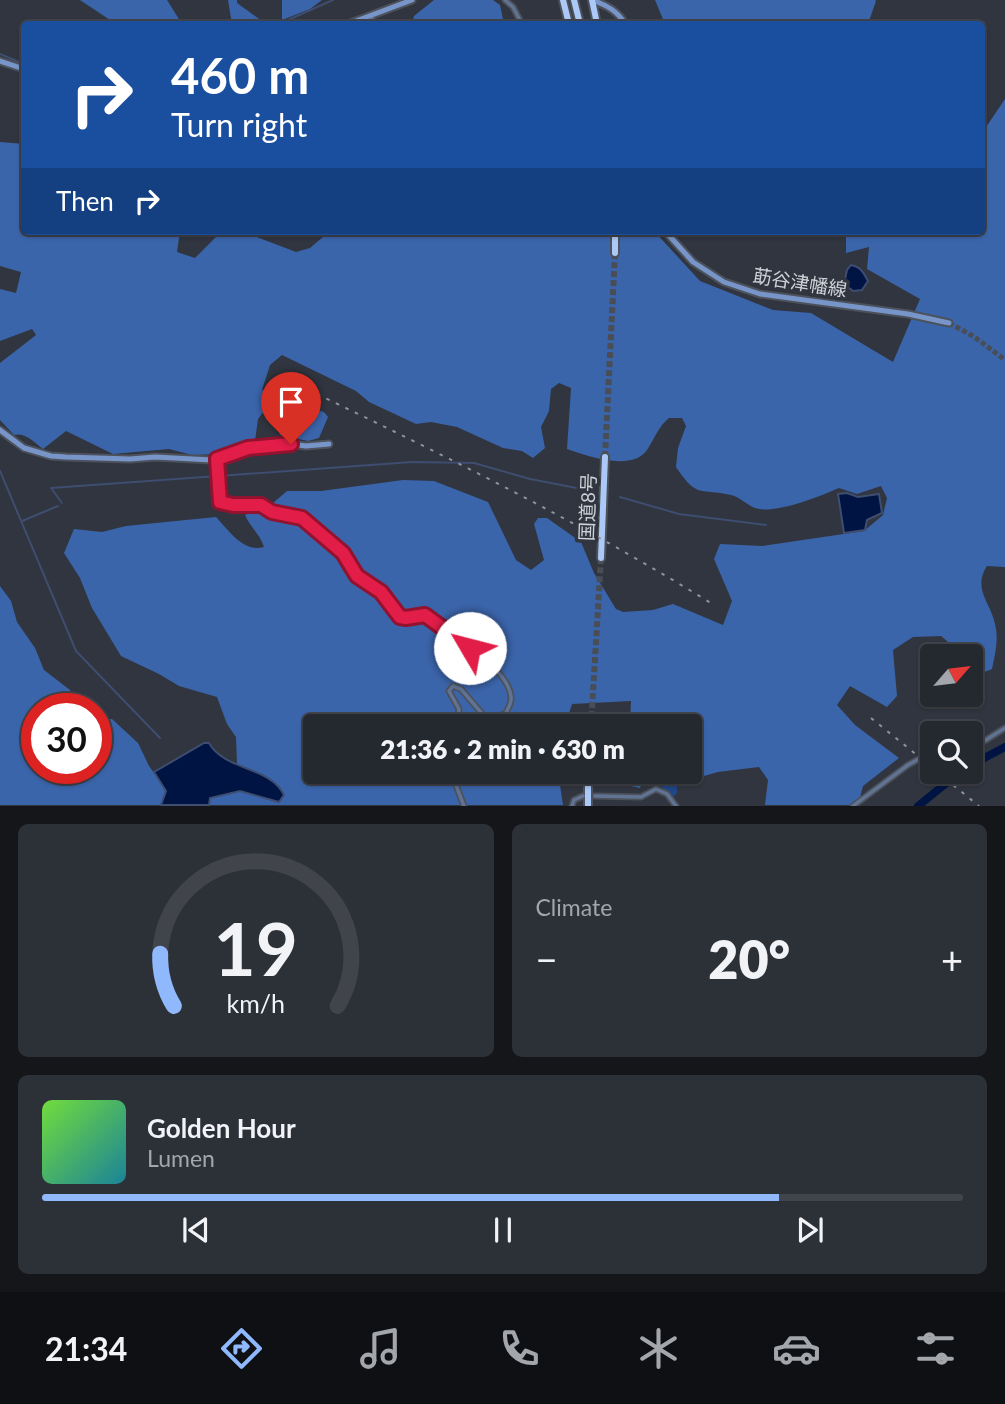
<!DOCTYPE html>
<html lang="en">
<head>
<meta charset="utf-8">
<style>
	:root { --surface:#24282f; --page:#2c3037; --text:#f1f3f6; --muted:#a3a6aa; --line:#41444b; --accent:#8fb8fd }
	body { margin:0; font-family:Lato,"Noto Sans JP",sans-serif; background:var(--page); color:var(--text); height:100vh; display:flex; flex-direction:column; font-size:26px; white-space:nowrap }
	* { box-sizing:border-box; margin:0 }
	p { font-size:23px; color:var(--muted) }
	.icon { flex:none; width:38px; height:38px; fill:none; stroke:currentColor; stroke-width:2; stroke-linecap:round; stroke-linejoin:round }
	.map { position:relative; height:806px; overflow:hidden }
	.drawer { display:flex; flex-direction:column; gap:18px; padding:18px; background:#14161a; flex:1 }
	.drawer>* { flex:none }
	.top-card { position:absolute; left:21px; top:21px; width:964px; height:214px; border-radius:7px; box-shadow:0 2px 5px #0004,0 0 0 2px var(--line); background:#1a4fa0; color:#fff; overflow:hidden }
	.needle { width:46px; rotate:62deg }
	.fabs { position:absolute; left:920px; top:644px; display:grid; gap:14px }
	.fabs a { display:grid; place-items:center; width:63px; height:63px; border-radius:7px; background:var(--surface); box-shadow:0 2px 5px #0004,0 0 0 2px var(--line); font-size:35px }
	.speed { position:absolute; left:21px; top:693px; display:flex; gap:14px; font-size:35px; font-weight:700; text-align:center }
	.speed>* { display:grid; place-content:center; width:91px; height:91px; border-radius:50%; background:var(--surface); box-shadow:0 2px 5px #0004,0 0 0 2px var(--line); line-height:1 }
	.speed .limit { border:10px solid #d22; background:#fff; color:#111 }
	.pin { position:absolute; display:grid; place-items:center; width:60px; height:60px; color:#fff; margin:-72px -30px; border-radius:50% 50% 50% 0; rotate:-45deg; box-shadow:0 0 7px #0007 }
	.pin .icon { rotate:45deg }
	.me { position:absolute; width:77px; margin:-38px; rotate:307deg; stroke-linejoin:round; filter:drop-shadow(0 0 5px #0008) }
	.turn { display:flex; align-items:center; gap:24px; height:147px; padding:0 35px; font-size:32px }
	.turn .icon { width:91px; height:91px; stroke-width:2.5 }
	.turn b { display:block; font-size:49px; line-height:60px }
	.then { display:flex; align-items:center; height:66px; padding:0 35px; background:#0003; gap:14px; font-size:26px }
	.big { font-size:52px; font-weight:800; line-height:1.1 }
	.drawer .widget { flex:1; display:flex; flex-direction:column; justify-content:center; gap:10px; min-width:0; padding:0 24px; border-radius:10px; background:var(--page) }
	.drawer .dial { align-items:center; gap:0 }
	.dial svg { height:182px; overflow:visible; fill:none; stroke:var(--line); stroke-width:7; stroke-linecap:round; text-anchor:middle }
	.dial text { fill:var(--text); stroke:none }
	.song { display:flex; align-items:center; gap:21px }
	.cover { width:84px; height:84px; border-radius:10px; background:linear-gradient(135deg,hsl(100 70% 55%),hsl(190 70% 35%)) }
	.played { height:7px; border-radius:4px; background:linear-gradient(90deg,var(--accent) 80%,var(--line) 80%) }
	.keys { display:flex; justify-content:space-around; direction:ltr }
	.heat { display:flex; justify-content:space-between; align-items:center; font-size:38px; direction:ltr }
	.drawer .tiles { flex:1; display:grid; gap:18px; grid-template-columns:1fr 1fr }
	.widget:last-child { grid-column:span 2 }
	.trip { position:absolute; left:303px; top:714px; width:399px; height:70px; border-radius:7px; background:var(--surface); box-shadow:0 2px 5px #0004,0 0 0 2px var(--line); font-weight:800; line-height:70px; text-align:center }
	.menu { display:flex; height:112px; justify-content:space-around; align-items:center; background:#0e1013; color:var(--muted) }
	.menu .icon { width:49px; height:49px }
	.menu .selected { color:var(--accent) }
	.menu b { font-size:32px; color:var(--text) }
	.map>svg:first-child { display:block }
</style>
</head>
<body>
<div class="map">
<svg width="1005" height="806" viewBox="0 0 1005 806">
	<rect width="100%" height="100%" fill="#30353f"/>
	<path fill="#204685" d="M661,772L677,781V793L673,797L655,781Z"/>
	<g fill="#3b65ab">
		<path d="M80,0H167L182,24H116Z"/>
		<path d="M228,0H237V3L266,24H232Z"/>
		<path d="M282,0H322L310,9L282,20Z"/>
		<path d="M434,0H493L500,5L504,24H412L414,16Z"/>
		<path d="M655,0H875L876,1L868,24H665Z"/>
		<path d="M1005,99V567L987,566C972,589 991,603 995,624C999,640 995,654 992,669L982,673L971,662V656H965L941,636L913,637L893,650L897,696L887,707L850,686L837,705L855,725L899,758L863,786L858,805H765L768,780L759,767L718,772L690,780L684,772H690V726H630L631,701L572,704L565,726H315V772H558L563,805H209L210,798L240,791L279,802L280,787L237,764L236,737L227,724L217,697L179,686L159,674L121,656L92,608L80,578L64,553L74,529L102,532L126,526L216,517C229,531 244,553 264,547C260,534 250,527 245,515L273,503L287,491H321L403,480L434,481L488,502L516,560L531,570L544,560L534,524L538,518H547L581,542L594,573L616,609L623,612L653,610L673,604L723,625L732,601L714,559L720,544L762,546L864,531L883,515L887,498L881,486L857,494L839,488C821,496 774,515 755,508C747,505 740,497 731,495C700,488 697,499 676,467L678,448L686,426L682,418H669C658,427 655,438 647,450C632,472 587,456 567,449L571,388L559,383L551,389L549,411L541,427L545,448L533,458L522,451L503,448L457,427L431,422L416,424L369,402L356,391L282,355L270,365L262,390L286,401L324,412L328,417L319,438L308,441L280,435L273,410L264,411L258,419L255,441L218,454L192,455L169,449L113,454L66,431L43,449C34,442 25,432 14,435L0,420V363L36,335L32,329L0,341V289L16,293L21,272L0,266V142L24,144V231H180L177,252L195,258L222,231H241L296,252L310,248L330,231H654L700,281L773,310L811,313L893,362L920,299L867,269L869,247L846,253V231H982V133Z"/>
		<path d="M0,586L11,601L17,622L35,648L44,670L70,690L78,709H37V768H96V721L112,719L138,743L149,766L167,791L161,805H0Z"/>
		<path d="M627,772H645L640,788L626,785Z"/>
	</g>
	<g fill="#001444" stroke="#3e4d70" stroke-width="2">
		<path d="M851,265C861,267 863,272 868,281L862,290L853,291L844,284L847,270Z"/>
		<path d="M847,493L858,497L879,494L882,513L867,520L865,530L844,533L838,494Z"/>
		<path d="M204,743H209C225,771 270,766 284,795L279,802L240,791L210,798L209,805H161L166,791L154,772Z"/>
	</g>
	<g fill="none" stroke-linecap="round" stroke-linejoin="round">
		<g stroke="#3e4d70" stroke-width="2">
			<path d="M279,24L333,0"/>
			<path d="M0,54L24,64"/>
			<path d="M0,471L76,651L160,738"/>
			<path d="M620,497L679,514L766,525"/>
			<path d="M62,503L51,488L412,462L474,463L530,479L592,491"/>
			<path d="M22,521L58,506"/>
		</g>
		<g stroke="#001444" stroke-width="8">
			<path d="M971,765L1005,747"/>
			<path d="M918,806L960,772"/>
		</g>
		<path stroke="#484d56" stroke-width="5" stroke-dasharray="5 2.5" stroke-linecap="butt" d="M949,323L973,336L1005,360"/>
		<g stroke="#484d56" stroke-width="6" stroke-dasharray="6 3" stroke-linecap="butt">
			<path d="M605,457L615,253"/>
			<path d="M591,726L601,558"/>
		</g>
		<defs>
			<g id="street">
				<path d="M505,0L513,7L522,24"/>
				<path d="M371,16L374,24"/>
				<path d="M217,459L220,502L233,505H261L273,512L302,518L312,524L343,553L357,576L381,592L400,617L406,618L425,615L432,619C452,637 509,668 511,697C512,703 508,708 506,713L496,718L484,716L461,689L453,686L449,691L459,709L457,726"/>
				<path d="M971,745L981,743L1005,728"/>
				<path d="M451,772L464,806"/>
				<path d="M595,796L641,797L656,789L667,794L676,806"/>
				<path d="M572,806L574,800L583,796"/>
				<path d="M853,806L908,765L933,751"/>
			</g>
			<g id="secondary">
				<path d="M592,0C606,5 618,11 625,24"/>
				<path d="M348,24L412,0"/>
				<path d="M0,61L24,69"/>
				<path d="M665,231L693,262L724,282L760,294L908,314L949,323"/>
				<path d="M0,430L24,448L51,456L66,457L130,459L155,457L212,460L248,448L291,444L306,446L329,444"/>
			</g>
			<g id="highway">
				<path d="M563,0L569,24"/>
				<path d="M574,0L580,24"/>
				<path d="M592,0L597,24"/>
				<path d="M615,231V253"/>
				<path d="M601,558L605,457"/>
				<path d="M588,806V775"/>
			</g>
		</defs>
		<use href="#street" stroke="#4c515b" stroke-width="7"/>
		<use href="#secondary" stroke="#4c515b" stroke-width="9"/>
		<use href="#highway" stroke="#4c515b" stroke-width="10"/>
		<use href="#street" stroke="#607393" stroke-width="3.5"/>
		<use href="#secondary" stroke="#7795c8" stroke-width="5"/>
		<use href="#highway" stroke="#abc8f6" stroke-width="6"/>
		<g stroke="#8e929a" stroke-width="2" stroke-dasharray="3.5 7" stroke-linecap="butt">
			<path d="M298,385C440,453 580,522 714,605"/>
			<path d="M871,718L933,768"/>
			<path d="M937,772L979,806"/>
		</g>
	</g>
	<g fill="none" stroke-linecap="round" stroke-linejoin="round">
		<defs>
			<path id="route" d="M291,444L248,448L217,459L220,502L233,505H261L272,512L302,518L343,553L357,576L381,592L400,617L406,618L425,615L470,648"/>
		</defs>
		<use href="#route" stroke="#92132f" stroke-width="18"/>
		<use href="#route" stroke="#e11d48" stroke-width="12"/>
	</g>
	<g text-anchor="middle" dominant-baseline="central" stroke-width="7" stroke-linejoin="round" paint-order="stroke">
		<g font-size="19" fill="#ced2d8" stroke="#30353f">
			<text transform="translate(800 282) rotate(9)">莇谷津幡線</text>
			<text transform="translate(587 507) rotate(-88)">国道8号</text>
		</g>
	</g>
</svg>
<div class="fabs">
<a><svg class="needle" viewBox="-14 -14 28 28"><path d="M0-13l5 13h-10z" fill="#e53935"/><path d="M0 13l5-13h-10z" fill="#a3a6aa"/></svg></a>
<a><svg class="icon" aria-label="search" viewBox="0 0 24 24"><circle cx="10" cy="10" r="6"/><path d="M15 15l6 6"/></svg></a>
</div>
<div class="speed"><div class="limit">30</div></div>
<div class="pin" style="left:291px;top:444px;background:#d93025"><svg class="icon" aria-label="arrive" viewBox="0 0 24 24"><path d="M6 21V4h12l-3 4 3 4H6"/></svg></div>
<svg class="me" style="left:470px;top:648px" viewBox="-20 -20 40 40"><circle r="19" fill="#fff"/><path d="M0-13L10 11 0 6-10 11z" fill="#e11d48"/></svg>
<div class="trip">21:36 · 2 min · 630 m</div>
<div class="top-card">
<div class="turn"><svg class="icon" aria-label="right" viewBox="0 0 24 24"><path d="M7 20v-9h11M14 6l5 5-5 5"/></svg><div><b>460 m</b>Turn right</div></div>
<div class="then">Then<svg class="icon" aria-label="right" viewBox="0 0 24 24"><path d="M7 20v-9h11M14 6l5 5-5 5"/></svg></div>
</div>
</div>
<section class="drawer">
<div class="tiles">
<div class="widget dial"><svg viewBox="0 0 100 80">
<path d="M14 69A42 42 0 1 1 86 69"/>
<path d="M14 69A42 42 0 0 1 8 46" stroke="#8fb8fd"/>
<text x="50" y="56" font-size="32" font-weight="700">19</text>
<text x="50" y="72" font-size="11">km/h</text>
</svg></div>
<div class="widget"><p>Climate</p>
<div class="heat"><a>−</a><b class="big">20°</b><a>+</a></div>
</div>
<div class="widget">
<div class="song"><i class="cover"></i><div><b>Golden Hour</b><p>Lumen</p></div></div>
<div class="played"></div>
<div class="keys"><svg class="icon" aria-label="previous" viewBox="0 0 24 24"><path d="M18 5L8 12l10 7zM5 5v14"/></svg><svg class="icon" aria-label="pause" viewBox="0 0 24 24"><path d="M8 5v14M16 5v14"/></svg><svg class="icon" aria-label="next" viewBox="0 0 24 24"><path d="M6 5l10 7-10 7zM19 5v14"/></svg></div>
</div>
</div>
</section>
<nav class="menu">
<b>21:34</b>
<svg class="icon selected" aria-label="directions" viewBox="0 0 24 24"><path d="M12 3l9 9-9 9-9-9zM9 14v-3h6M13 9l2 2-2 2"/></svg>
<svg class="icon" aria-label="music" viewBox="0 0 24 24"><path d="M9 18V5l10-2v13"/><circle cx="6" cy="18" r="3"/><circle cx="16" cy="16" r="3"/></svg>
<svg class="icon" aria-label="phone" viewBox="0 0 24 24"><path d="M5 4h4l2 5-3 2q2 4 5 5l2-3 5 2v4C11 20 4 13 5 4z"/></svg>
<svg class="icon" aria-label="climate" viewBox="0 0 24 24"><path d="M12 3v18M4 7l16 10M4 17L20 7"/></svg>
<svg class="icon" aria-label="car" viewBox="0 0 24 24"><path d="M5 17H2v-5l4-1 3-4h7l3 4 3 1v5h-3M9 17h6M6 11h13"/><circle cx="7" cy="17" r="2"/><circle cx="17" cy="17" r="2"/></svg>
<svg class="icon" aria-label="filters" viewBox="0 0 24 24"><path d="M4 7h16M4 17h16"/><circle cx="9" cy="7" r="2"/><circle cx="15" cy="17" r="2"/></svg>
</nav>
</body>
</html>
